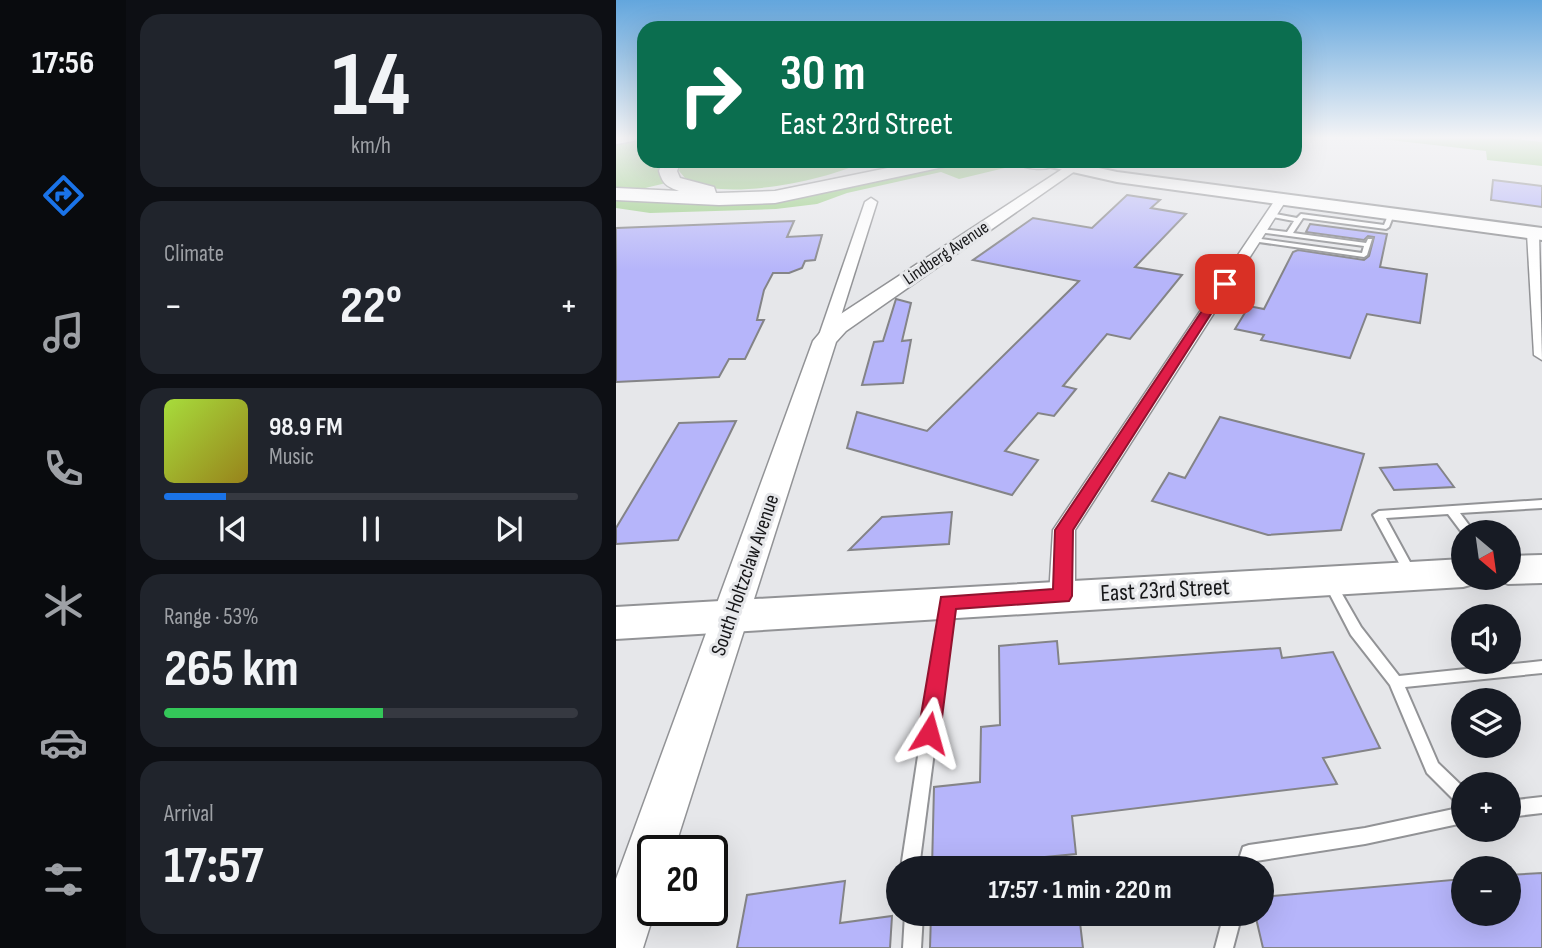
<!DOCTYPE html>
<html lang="en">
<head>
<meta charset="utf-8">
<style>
	:root { --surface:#171b24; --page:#20242c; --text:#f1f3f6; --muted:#9ea1a6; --line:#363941; --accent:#1a73e8 }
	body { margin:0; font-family:"Sofia Sans Condensed",sans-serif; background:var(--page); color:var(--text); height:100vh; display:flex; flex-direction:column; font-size:26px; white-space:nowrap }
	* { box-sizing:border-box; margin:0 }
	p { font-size:23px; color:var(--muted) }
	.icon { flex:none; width:38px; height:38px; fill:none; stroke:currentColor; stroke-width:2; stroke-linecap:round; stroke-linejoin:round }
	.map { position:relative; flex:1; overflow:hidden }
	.sheet { display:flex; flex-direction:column; gap:14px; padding:14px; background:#0d0f14; width:490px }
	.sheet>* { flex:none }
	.banner { position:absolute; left:21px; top:21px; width:665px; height:147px; border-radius:21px; box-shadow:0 7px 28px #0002; background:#0b6e4f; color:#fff; overflow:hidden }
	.needle { width:46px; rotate:151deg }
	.controls { position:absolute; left:835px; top:520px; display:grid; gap:14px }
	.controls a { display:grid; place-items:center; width:70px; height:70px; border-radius:50%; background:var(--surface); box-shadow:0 7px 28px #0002; font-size:35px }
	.speed { position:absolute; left:21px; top:835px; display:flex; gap:14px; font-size:35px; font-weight:700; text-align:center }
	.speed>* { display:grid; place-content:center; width:91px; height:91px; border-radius:50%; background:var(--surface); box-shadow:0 7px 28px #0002; line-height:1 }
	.speed .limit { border:4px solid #111; border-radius:10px; background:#fff; color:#111 }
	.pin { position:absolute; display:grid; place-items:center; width:60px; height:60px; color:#fff; margin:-30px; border-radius:14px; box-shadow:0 4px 10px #0006 }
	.me { position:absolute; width:77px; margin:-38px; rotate:8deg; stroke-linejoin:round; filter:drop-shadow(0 0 5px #0008) }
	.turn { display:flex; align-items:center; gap:24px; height:147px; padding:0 28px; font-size:32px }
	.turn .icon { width:91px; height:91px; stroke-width:2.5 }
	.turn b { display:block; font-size:49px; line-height:60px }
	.big { font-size:52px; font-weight:700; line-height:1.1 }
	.sheet .card { flex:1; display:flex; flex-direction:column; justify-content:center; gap:10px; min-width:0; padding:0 24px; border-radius:21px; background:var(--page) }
	.sheet .dial { align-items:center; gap:0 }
	.dial b { font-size:91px; line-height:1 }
	.song { display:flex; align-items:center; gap:21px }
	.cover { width:84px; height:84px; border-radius:10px; background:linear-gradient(135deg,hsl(80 70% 55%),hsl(50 70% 35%)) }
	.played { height:7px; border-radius:4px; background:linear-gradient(90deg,var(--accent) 15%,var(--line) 15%) }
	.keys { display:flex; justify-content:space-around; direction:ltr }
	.heat { display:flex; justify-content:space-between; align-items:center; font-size:38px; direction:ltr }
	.charge { height:10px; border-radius:5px; background:linear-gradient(90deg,#34c759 53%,var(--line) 0) }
	.trip { position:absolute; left:270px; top:856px; width:388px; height:70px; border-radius:35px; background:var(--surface); box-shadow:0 7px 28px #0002; font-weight:700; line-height:70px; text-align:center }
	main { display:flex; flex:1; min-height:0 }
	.menu { display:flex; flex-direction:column; width:126px; justify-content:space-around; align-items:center; background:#090b0e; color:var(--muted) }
	.menu .icon { width:49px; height:49px }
	.menu .selected { color:var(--accent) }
	.menu b { font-size:32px; color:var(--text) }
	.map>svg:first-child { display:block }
</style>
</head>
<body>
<main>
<nav class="menu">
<b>17:56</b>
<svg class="icon selected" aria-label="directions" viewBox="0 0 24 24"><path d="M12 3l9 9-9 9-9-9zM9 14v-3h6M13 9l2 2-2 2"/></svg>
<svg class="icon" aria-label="music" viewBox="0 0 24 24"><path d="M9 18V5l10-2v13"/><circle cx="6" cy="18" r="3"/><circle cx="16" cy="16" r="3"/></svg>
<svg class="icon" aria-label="phone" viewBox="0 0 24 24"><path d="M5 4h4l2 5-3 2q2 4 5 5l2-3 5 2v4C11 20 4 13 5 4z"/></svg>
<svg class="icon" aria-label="climate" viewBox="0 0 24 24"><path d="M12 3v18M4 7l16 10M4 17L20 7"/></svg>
<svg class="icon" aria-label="car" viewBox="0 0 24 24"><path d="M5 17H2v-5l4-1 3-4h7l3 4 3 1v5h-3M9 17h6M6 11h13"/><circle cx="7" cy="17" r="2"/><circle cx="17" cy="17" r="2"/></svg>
<svg class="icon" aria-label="filters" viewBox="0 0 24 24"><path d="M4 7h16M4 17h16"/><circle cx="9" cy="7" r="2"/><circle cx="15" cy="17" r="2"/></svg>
</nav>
<section class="sheet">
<div class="card dial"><b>14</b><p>km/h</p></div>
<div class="card"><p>Climate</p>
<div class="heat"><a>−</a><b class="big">22°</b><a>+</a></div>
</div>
<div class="card">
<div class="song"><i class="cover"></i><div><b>98.9 FM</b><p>Music</p></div></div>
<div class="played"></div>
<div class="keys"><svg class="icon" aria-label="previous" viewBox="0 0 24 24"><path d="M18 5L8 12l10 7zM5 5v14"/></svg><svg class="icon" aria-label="pause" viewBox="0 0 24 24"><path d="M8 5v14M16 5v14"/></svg><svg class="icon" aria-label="next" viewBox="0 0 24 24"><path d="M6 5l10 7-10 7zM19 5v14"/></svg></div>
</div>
<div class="card"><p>Range · 53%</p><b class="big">265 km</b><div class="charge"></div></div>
<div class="card"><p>Arrival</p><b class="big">17:57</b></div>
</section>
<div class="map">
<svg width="926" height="948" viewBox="0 0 926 948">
	<rect width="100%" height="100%" fill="#e6e7ea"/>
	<g fill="#95cb7f">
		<path d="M748,137H881L926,142V166L871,160L870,151Z"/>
		<path d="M28,140V161H49L50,183L17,191L0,190V144Z"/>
		<path d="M66,161H249C212,180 113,201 74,182C70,180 66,174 63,171Z"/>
		<path d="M375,161L401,165L343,179L325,172L231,193L201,204L160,209L34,213L0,208V199L165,200L324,166Z"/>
	</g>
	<g fill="#b6b5fa" stroke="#848487" stroke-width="2">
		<path d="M877,180L926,186V207L875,200Z"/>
		<path d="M511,195L544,200L535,208L570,214L519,267L566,275L514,339L491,334L447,386L460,389L438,416L422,413L389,451L422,460L396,495L231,448L241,412L311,431L463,281L357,260L417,218L476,228Z"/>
		<path d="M178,221L171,237L206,235L199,260L189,261L186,268L173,273H157L148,290L141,320H148L129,359H113L103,377L0,382V228Z"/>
		<path d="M694,224L771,234L764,267L811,274L804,323L751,314L734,358L645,340L648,335L619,329L633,306L648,309L677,252L682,250L748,260L753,256L758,237L752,236L748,240L690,232Z"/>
		<path d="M280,299L295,303L286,341L295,340L287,383L246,385L258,342L267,341Z"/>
		<path d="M604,417L748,454L725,530L652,535L536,501L553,473L569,478Z"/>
		<path d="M120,421L62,540L0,544V528L63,423Z"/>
		<path d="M821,464L838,487L778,490L764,468Z"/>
		<path d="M336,512L333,544L233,550L266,517Z"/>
		<path d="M441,641L443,664L664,648L666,658L717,652L764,748L707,758L721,784L456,816L460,854L316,868L318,787L364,782L365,727L384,725L383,646Z"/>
		<path d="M926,873V948H647L639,914H646V897L847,879V914H892V875Z"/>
		<path d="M229,881L224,923L276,916L274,948H121L131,895Z"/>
		<path d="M315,914H463L467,948H314Z"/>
	</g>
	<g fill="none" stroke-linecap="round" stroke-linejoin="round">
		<defs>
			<g id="lane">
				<path d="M654,213L681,218L685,214L768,225L773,213L778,214L773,227L770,229L687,218L677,233L750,243L752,239H756L751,255L748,257L636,241L635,240L638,238L746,253L748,246L642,232L641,231L644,229L671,232L678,221L652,216V214Z"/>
				<path d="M926,500V508L844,513L858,532H847V534L832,514L770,518L800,573L798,576H790L757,515L763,511Z"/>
				<path d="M714,578L718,580L745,627L783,676L926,661V673L789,687L822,763L847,787V806L841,803L811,773L774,685L735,635L708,583L710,580Z"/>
				<path d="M331,600L336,602L337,605L303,868H285L325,605L326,602Z"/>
				<path d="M926,797V813L892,817V801Z"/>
				<path d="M847,807V823L749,844L640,861L638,868H620L627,847L633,845L749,828Z"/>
				<path d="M289,914H307L305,948H287Z"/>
				<path d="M608,914H626L617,948H599Z"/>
			</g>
			<g id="street">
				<path d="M661,197L671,199L459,530V596L455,603L446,605L437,603L433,596L437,530Z"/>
				<path d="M255,198L261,202L217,341L209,346L203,344L201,341L249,202Z"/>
				<path d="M917,229L923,233L926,360L918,355L911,233Z"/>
			</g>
			<path id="secondary" d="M454,164L459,165L461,168L459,171L230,331L220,342L58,850H37V910H39L27,948H0V879L197,341L214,321Z"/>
			<g id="primary">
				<path d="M419,161H450L501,172L926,228V240L501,182L421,164Z"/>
				<path d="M926,555V583L892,584L877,578H892V556Z"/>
				<path d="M847,559V578H864L861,583L847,587L0,639V607Z"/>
			</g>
			<g id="highway">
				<path d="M0,137H20L18,141L0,144Z"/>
				<path d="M47,161H65L61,171L64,178L98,187L100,193H103L159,191L306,161H341L332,166L159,203L103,205L0,200V188L63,191C50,186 47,184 43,171Z"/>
				<path d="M399,161H441L442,163C434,172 407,170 399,161Z"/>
			</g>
		</defs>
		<use href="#lane" stroke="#929396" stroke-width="4"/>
		<use href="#street" stroke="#929396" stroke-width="3"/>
		<use href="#secondary" stroke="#929396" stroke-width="3"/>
		<use href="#primary" stroke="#929396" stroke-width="4"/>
		<use href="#highway" stroke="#929396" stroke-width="3"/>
		<use href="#lane" fill="#fff" fill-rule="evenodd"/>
		<use href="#street" fill="#fff" fill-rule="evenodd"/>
		<use href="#secondary" fill="#fff" fill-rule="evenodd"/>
		<use href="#primary" fill="#fff" fill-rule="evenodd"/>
		<use href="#highway" fill="#fff" fill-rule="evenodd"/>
	</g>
	<linearGradient id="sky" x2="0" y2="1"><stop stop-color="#63a6dd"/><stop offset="0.51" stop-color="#f4f4f6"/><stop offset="1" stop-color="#f4f4f6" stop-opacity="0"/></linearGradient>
	<rect width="926" height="270" fill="url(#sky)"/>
	<path fill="#e11d48" stroke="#92132f" stroke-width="2" d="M609,281L614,284L457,530L456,596L453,601L340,609L324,733L321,740L313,743L305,740L302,733L325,597L437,589L439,530L604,284Z"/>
	<g text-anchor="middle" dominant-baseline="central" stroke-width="6" stroke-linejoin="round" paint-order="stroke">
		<g font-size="18" fill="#161618" stroke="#e6e7ea">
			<text transform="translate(330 253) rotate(-34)">Lindberg Avenue</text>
		</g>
		<g font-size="21" fill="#161618" stroke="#e6e7ea">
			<text transform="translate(129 575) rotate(-71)">South Holtzclaw Avenue</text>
		</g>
		<g font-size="24" fill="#161618" stroke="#e6e7ea">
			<text transform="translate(549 590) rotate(-3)">East 23rd Street</text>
		</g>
	</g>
</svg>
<div class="controls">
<a><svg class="needle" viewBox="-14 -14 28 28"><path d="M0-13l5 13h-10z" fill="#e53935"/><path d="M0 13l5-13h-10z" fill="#9ea1a6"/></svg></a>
<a><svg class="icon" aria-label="sound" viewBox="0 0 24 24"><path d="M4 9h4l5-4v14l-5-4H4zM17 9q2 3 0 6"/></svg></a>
<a><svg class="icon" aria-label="layers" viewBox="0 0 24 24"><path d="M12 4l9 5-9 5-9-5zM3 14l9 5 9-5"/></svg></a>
<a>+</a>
<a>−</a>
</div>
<div class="speed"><div class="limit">20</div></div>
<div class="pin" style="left:609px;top:284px;background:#d93025"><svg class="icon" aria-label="arrive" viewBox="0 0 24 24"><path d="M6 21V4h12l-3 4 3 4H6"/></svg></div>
<svg class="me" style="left:313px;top:733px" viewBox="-20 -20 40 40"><path d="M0-17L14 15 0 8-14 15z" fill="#e11d48" stroke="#fff" stroke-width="4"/></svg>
<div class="trip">17:57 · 1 min · 220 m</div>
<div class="banner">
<div class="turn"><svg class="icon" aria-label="right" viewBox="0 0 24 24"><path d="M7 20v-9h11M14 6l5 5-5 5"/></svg><div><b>30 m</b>East 23rd Street</div></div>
</div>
</div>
</main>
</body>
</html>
